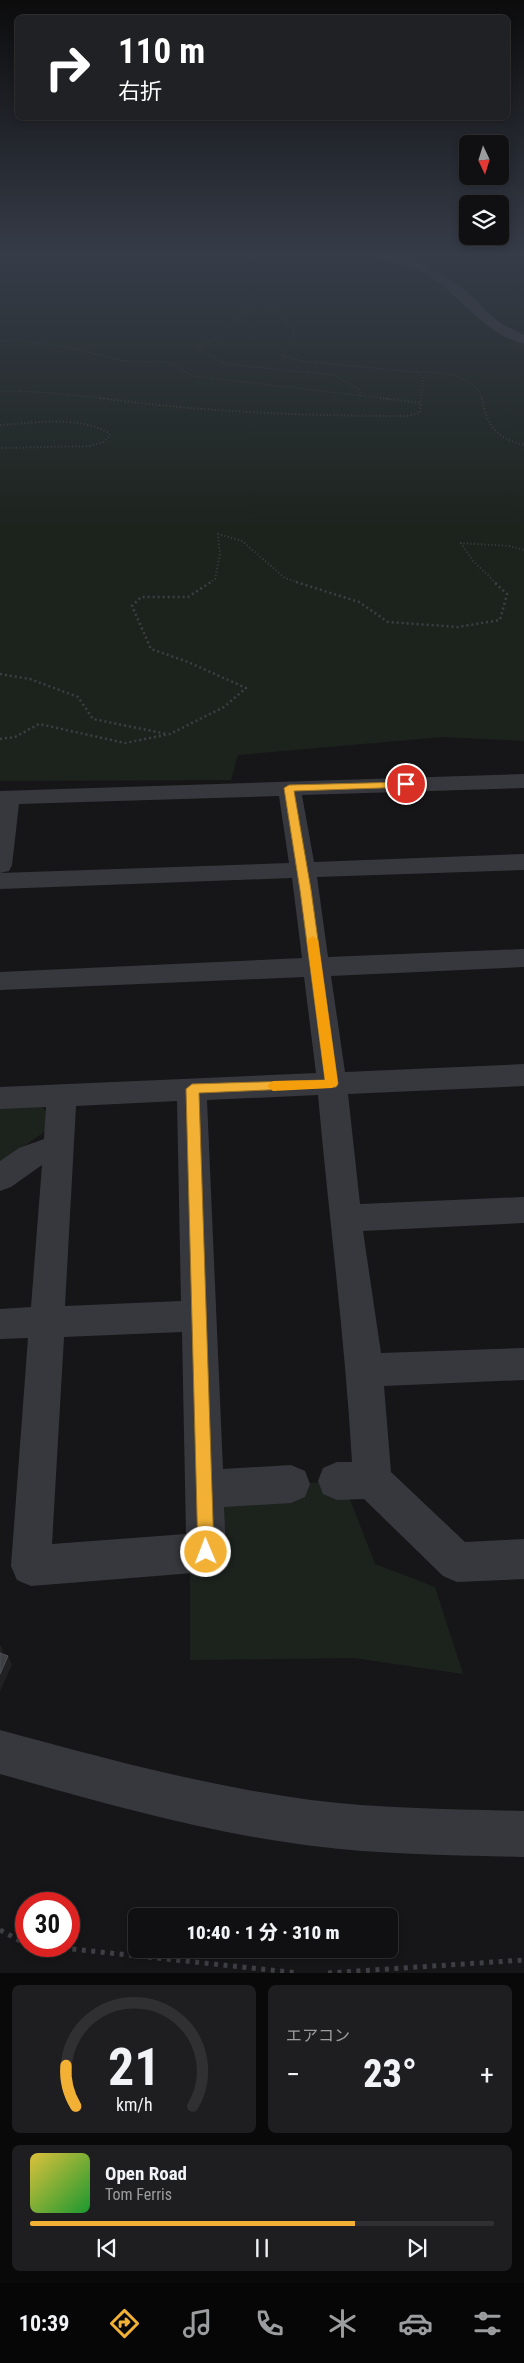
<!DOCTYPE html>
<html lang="ja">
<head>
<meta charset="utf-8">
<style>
	:root { --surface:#101012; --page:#1e1e20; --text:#f1f3f6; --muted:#9c9d9f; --line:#303032; --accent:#f2b134 }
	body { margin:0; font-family:"Roboto Condensed","Noto Sans JP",sans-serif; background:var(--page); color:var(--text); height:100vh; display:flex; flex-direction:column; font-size:19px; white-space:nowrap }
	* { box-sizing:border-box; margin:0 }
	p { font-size:16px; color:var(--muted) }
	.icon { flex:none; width:28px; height:28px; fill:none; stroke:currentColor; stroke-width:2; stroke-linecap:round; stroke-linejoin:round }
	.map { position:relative; height:1973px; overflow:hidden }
	.sheet { display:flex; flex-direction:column; gap:12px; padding:12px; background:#09090a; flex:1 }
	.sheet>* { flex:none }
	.top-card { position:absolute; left:15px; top:15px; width:495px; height:105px; border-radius:8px; box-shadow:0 2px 8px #0003,0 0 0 1px var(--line); background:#202124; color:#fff; overflow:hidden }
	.needle { width:32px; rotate:176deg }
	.buttons { position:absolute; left:459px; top:135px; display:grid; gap:10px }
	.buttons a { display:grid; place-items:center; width:50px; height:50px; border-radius:8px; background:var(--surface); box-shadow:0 2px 8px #0003,0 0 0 1px var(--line); font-size:25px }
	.speed { position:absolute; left:15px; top:1892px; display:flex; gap:10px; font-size:25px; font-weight:700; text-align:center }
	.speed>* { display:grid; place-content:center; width:65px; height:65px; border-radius:50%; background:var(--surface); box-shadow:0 2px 8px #0003,0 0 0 1px var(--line); line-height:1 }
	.speed .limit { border:8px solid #d22; background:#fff; color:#111 }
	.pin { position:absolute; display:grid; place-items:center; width:42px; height:42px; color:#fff; margin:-21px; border:2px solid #fff; border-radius:50%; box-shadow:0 1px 5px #0007 }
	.me { position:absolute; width:55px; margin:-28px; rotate:359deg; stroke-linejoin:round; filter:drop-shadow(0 0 4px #0008) }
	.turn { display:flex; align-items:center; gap:18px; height:105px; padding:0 20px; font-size:22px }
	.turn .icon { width:65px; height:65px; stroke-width:2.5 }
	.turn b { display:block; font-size:35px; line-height:42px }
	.big { font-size:38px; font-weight:800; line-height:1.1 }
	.sheet .tile { flex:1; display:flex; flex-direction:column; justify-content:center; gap:8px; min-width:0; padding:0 18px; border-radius:8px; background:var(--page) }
	.sheet .dial { align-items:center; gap:0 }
	.dial svg { height:130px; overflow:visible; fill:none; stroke:var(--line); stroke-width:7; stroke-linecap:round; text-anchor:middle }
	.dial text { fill:var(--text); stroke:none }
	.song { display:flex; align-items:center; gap:15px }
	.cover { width:60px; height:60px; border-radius:8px; background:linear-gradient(135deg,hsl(50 70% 55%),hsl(130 70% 35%)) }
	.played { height:5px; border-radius:2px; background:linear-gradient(90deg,var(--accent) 70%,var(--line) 70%) }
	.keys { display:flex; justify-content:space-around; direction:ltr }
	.heat { display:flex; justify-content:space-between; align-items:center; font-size:28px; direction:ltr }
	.sheet .tiles { flex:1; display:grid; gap:12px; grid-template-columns:1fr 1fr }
	.tile:last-child { grid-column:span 2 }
	.trip { position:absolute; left:128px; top:1908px; width:270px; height:50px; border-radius:8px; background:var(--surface); box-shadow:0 2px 8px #0003,0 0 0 1px var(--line); font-weight:800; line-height:50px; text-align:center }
	.dock { display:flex; height:80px; justify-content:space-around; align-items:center; background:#060607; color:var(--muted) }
	.dock .icon { width:35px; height:35px }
	.dock .current { color:var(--accent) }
	.dock b { font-size:22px; color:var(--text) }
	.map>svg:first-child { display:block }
</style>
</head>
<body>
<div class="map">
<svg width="524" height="1973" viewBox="0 0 524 1973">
	<rect width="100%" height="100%" fill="#161618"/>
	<g fill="#1c231d">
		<path d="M0,255H524V741L443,737L238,755L231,780L0,781Z"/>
		<path d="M39,1103L49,1115L47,1130L0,1163V1105Z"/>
		<path d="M343,1481L375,1564L435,1587L463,1674L354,1658L190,1660V1553L205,1489Z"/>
	</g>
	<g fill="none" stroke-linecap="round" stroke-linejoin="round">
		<g stroke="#3d3f44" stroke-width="1" stroke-dasharray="1 2" stroke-linecap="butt">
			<path d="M0,341L15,340L72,348L123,361L167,362L193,376L390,399"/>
			<path d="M0,391L39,392L109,399"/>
			<path d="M361,396L359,389L334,375L226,364L196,347L216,338L259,298L294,328V340L281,356L308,362L417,372"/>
			<path d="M421,399L423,379L417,372C438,372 476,374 482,399"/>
		</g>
		<g stroke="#3d3f44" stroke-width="2" stroke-dasharray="1 2.5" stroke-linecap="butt">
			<path d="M100,398C202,412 304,416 407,416L420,413L421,398"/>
			<path d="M380,398L421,403"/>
			<path d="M482,398C486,425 496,438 524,445"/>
			<path d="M0,425C36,423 76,415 109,433L110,436L103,442L90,446L0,448"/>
			<path d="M209,583L215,579L220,554L218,534L242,541L285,578L300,583"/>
			<path d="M496,583L473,561L461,543L510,546L524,550"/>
		</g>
		<g stroke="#3d3f44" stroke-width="2.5" stroke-dasharray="2 3" stroke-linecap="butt">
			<path d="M296,582L359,602L388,622L458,627L500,620L507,594L494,582"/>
			<path d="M0,674L30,679L78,697L93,719L167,734"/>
			<path d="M0,739L15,737L39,724L125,743L170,734L224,707L246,688L188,662L151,649L132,606L141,597H188L211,582"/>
		</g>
		<g stroke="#3d3f44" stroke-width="5" stroke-dasharray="4 5.5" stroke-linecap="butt">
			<path d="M0,1930L26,1944"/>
			<path d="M44,1946L298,1973"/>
			<path d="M328,1973L524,1960"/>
		</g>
		<g fill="#37383d" fill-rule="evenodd">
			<path d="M380,255C413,251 445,274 469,294C478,301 485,311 494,318C502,325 514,330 524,335V344C486,335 461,297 430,276C417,268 387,263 380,255Z"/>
			<path d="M524,774V788L302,795L314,862L524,854V870L317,877L328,957L524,949V967L331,976L345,1072L524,1064V1086L348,1094L360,1204L524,1197V1223L363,1231L381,1353L524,1348V1380L384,1386L391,1472L465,1542L524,1539V1579L457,1582L443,1576L364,1499L337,1500L323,1494L318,1481L323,1468L337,1462H352C345,1339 329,1218 318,1095L207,1100L223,1469L291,1465L305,1471L310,1484L305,1497L291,1503L224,1507L226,1552L220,1566L206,1572L31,1586L17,1580L11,1566L28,1338L0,1339V1309L31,1307L42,1165L11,1187L0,1191V1161L19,1148L44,1139L46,1107L0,1109V1087L316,1073L304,977L0,990V972L302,958L292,878L0,889V873L289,863L279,796L19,804L12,865L9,871L0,873V791ZM177,1101L181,1301L65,1306L76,1106ZM182,1332L186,1534L52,1544L64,1337Z"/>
			<path d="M0,1730C103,1758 206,1786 311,1800C382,1809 453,1809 524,1811V1857C453,1855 383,1855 313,1846C207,1833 103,1803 0,1774Z"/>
		</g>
	</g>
	<g fill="#212124">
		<path d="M0,1644L3,1651L0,1658Z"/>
		<path d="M8,1656L12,1665L0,1691V1674Z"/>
	</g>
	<path fill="#3f3f44" stroke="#4f5156" d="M0,1653L8,1656L0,1674Z"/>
	<linearGradient id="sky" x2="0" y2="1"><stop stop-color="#0c0c0d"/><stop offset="0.48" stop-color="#363c48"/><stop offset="1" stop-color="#363c48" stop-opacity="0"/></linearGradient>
	<rect width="524" height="531" fill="url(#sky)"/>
	<path fill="#f2b134" stroke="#9d7322" d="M406,782H410V787L294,791L311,890L338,1084L336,1087L199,1093L214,1552L212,1558L206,1560L200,1558L198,1552L186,1089L192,1084L325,1080L300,890L284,788L289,785Z"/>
	<path fill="#f59e0b" d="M313,936L318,940L338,1084L332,1088L273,1091L267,1086L273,1081L325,1080L307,940Z"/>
</svg>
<div class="buttons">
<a><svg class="needle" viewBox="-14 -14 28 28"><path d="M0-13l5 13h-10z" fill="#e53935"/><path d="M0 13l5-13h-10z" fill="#9c9d9f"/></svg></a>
<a><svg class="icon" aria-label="layers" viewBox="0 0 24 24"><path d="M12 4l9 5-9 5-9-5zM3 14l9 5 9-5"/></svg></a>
</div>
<div class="speed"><div class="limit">30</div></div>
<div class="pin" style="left:406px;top:784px;background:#d93025"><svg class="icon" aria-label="arrive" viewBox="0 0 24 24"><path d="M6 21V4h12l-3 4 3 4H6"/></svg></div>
<svg class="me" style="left:206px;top:1552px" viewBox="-20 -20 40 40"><circle r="17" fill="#f2b134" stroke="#fff" stroke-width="3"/><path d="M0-11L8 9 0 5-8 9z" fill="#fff"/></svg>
<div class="trip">10:40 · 1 分 · 310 m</div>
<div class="top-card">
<div class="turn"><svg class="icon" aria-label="right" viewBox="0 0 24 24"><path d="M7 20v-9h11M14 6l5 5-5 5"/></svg><div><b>110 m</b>右折</div></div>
</div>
</div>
<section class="sheet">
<div class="tiles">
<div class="tile dial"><svg viewBox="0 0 100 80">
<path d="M14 69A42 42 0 1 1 86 69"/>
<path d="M14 69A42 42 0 0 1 8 44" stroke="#f2b134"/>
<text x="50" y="56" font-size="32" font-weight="700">21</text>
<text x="50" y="72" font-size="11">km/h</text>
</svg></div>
<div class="tile"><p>エアコン</p>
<div class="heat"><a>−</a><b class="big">23°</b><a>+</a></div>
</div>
<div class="tile">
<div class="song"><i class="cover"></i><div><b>Open Road</b><p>Tom Ferris</p></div></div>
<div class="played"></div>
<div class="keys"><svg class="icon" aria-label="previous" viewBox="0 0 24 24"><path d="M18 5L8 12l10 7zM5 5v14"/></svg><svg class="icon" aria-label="pause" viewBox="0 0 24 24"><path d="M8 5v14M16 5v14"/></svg><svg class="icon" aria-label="next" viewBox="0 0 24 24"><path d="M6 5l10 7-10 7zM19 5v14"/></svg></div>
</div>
</div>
</section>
<nav class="dock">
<b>10:39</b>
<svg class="icon current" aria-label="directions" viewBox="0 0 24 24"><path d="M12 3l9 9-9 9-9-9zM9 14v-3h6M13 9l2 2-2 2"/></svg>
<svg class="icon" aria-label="music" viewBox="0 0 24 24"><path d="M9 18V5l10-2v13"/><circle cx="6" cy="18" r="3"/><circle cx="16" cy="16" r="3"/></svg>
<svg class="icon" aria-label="phone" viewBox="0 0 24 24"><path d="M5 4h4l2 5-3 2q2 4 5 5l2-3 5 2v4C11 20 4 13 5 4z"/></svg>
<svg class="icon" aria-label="climate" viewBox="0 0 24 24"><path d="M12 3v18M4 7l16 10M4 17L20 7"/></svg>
<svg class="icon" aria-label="car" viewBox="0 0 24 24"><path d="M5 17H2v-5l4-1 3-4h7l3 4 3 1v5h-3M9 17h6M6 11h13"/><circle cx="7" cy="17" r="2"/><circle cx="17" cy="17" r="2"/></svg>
<svg class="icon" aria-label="filters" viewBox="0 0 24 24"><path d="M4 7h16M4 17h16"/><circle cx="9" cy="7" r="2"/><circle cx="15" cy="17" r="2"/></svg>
</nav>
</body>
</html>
